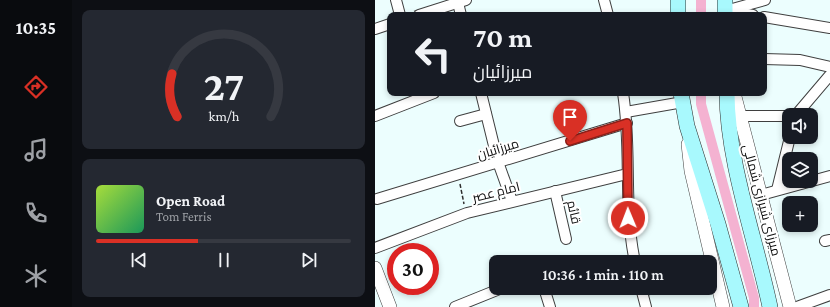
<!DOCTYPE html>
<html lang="en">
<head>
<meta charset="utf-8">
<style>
	:root { --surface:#171b24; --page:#242831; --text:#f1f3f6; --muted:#9ea1a6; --line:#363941; --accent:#d93025 }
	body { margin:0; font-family:"Crimson Pro",Cairo,serif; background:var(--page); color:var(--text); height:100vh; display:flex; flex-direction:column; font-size:15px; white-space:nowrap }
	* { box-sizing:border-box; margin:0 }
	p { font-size:13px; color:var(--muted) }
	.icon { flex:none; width:22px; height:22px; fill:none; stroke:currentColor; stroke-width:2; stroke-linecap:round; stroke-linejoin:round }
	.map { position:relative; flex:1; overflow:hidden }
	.sheet { display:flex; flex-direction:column; gap:10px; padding:10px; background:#0d0f14; width:303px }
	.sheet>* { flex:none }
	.top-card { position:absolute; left:12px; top:12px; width:380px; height:84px; border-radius:8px; box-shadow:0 2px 6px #0003; background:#171b24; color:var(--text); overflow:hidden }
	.fabs { position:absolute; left:407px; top:108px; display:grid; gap:8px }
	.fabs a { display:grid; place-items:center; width:36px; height:36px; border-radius:8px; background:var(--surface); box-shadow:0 2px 6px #0003; font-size:20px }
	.speed { position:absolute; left:12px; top:243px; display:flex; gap:8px; font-size:20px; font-weight:700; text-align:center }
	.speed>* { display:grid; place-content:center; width:52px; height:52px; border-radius:50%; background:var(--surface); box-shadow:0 2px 6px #0003; line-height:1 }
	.speed .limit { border:6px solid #d22; background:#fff; color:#111 }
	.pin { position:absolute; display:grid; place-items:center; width:34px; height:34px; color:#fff; margin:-41px -17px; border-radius:50% 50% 50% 0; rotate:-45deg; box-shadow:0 0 4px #0007 }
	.pin .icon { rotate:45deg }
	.me { position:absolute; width:44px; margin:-22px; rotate:359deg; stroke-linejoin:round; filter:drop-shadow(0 0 3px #0008) }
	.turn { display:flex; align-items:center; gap:14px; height:84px; padding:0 20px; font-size:18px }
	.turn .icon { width:52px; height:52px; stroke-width:2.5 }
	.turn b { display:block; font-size:28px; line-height:34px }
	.sheet .widget { flex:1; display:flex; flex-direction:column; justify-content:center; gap:6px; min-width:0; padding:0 14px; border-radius:8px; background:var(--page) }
	.sheet .dial { align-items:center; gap:0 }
	.dial svg { height:104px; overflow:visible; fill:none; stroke:var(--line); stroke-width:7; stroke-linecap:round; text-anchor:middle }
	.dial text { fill:var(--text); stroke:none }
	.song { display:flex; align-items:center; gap:12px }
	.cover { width:48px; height:48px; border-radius:6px; background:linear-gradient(135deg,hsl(80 70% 55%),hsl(150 70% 35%)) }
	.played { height:4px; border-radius:2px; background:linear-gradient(90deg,var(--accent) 40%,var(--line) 40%) }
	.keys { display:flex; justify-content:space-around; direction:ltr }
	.trip { position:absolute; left:114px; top:255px; width:228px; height:40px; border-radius:8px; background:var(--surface); box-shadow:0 2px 6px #0003; font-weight:600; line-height:40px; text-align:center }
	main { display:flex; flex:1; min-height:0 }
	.menu { display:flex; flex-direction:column; width:72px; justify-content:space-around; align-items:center; background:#090b0e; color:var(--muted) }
	.menu .icon { width:28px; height:28px }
	.menu .on { color:var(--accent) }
	.menu b { font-size:18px; color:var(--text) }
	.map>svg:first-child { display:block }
</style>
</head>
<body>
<main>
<nav class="menu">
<b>10:35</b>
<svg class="icon on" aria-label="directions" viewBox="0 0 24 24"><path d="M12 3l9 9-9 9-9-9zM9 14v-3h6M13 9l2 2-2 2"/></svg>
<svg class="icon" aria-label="music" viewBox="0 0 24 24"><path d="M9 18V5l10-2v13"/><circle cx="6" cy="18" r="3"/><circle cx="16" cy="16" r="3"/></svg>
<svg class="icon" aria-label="phone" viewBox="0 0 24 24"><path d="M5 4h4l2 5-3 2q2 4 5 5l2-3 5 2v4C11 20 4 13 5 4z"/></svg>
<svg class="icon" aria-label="climate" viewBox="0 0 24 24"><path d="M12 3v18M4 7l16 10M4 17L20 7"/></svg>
</nav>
<section class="sheet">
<div class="widget dial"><svg viewBox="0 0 100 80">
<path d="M14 69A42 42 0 1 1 86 69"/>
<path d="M14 69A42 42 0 0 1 10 36" stroke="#d93025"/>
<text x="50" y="56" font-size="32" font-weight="700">27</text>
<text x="50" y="72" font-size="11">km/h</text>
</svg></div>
<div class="widget">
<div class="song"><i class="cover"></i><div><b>Open Road</b><p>Tom Ferris</p></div></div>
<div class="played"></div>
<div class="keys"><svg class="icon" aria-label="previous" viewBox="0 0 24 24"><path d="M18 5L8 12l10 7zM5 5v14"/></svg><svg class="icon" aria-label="pause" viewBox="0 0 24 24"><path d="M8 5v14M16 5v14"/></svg><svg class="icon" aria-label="next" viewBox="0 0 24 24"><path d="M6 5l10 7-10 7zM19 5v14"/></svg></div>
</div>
</section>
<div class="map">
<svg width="455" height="307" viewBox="0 0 455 307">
	<rect width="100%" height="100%" fill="#ecfefe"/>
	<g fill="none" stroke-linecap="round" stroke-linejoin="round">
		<g stroke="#f4b2d1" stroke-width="10">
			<path d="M326,0V15"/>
			<path d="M326,93V104L379,298V307"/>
		</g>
		<defs>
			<g id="minor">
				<path d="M21,0L25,15"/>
				<path d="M229,0L233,15"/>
				<path d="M83,3L86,15"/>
				<path d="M350,11L390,0"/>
				<path d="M354,11L378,15"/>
				<path d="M44,15L91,0"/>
				<path d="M389,17L455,28"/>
				<path d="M0,29L15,24"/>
				<path d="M389,59L425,60L455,67"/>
				<path d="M106,93L123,162L137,201"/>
				<path d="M248,93C257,149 248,206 260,262"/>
				<path d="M251,112L308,102"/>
				<path d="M421,115L455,75"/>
				<path d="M0,116L59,93"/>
				<path d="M365,116H414"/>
				<path d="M85,121L111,114"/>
				<path d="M402,190L415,137"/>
				<path d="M180,191L191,239"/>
				<path d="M386,195L455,176"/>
				<path d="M2,199L252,123"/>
				<path d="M450,241L455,240"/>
				<path d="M0,248L92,213L252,174"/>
				<path d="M169,288L175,307"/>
				<path d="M266,288L271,307"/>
				<path d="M266,291L280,288"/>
				<path d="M80,307L127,288"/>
				<path d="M422,307L455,295"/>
			</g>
			<g id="tertiary">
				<path d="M359,93L415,307"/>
				<path d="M313,144L316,171L348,307"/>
				<path d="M0,268L15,307"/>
			</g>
			<g id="secondary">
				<path d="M303,0V15"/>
				<path d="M350,0V15"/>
				<path d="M306,93L312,126L343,224L366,307"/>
				<path d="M352,93C352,161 381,240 395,307"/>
			</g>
		</defs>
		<use href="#minor" stroke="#3f3f3f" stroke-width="12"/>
		<use href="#tertiary" stroke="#3f3f3f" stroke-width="14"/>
		<use href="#secondary" stroke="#2e2e2e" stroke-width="16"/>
		<path stroke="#2e2e2e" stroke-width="1.5" stroke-dasharray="4 2" stroke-linecap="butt" d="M85,184L89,204"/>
		<use href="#minor" stroke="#fff" stroke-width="10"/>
		<use href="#tertiary" stroke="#fff" stroke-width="13"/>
		<use href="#secondary" stroke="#a8f9fd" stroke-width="15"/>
	</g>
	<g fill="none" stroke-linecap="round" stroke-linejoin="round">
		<defs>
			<path id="route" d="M195,141L252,123L253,218"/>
		</defs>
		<use href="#route" stroke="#8d1f18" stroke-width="10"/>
		<use href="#route" stroke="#d93025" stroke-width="7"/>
	</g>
	<g text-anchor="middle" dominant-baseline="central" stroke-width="4" stroke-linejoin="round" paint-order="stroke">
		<g font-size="13" fill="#0c0c0c" stroke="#fff">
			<text transform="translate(123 149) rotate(-17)">میرزائیان</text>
			<text transform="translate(121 192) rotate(-14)">امام عصر</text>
			<text transform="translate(387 200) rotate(75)">میرزای شیرازی شمالی</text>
			<text transform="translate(199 212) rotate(77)">قائم</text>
		</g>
	</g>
</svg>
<div class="fabs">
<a><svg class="icon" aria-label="sound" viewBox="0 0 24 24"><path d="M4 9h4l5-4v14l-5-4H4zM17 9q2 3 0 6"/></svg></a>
<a><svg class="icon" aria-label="layers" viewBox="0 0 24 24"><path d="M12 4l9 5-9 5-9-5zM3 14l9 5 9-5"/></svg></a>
<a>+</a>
</div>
<div class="speed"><div class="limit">30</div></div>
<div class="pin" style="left:195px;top:141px;background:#d93025"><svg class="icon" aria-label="arrive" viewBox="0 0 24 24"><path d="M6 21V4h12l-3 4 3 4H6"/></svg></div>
<svg class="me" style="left:253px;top:218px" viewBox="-20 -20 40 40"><circle r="17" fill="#d93025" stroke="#fff" stroke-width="3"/><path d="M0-11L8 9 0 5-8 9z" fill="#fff"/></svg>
<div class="trip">10:36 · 1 min · 110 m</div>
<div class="top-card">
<div class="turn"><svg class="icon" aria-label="left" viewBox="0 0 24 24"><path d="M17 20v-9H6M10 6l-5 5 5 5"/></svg><div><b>70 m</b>میرزائیان</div></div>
</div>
</div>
</main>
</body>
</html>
